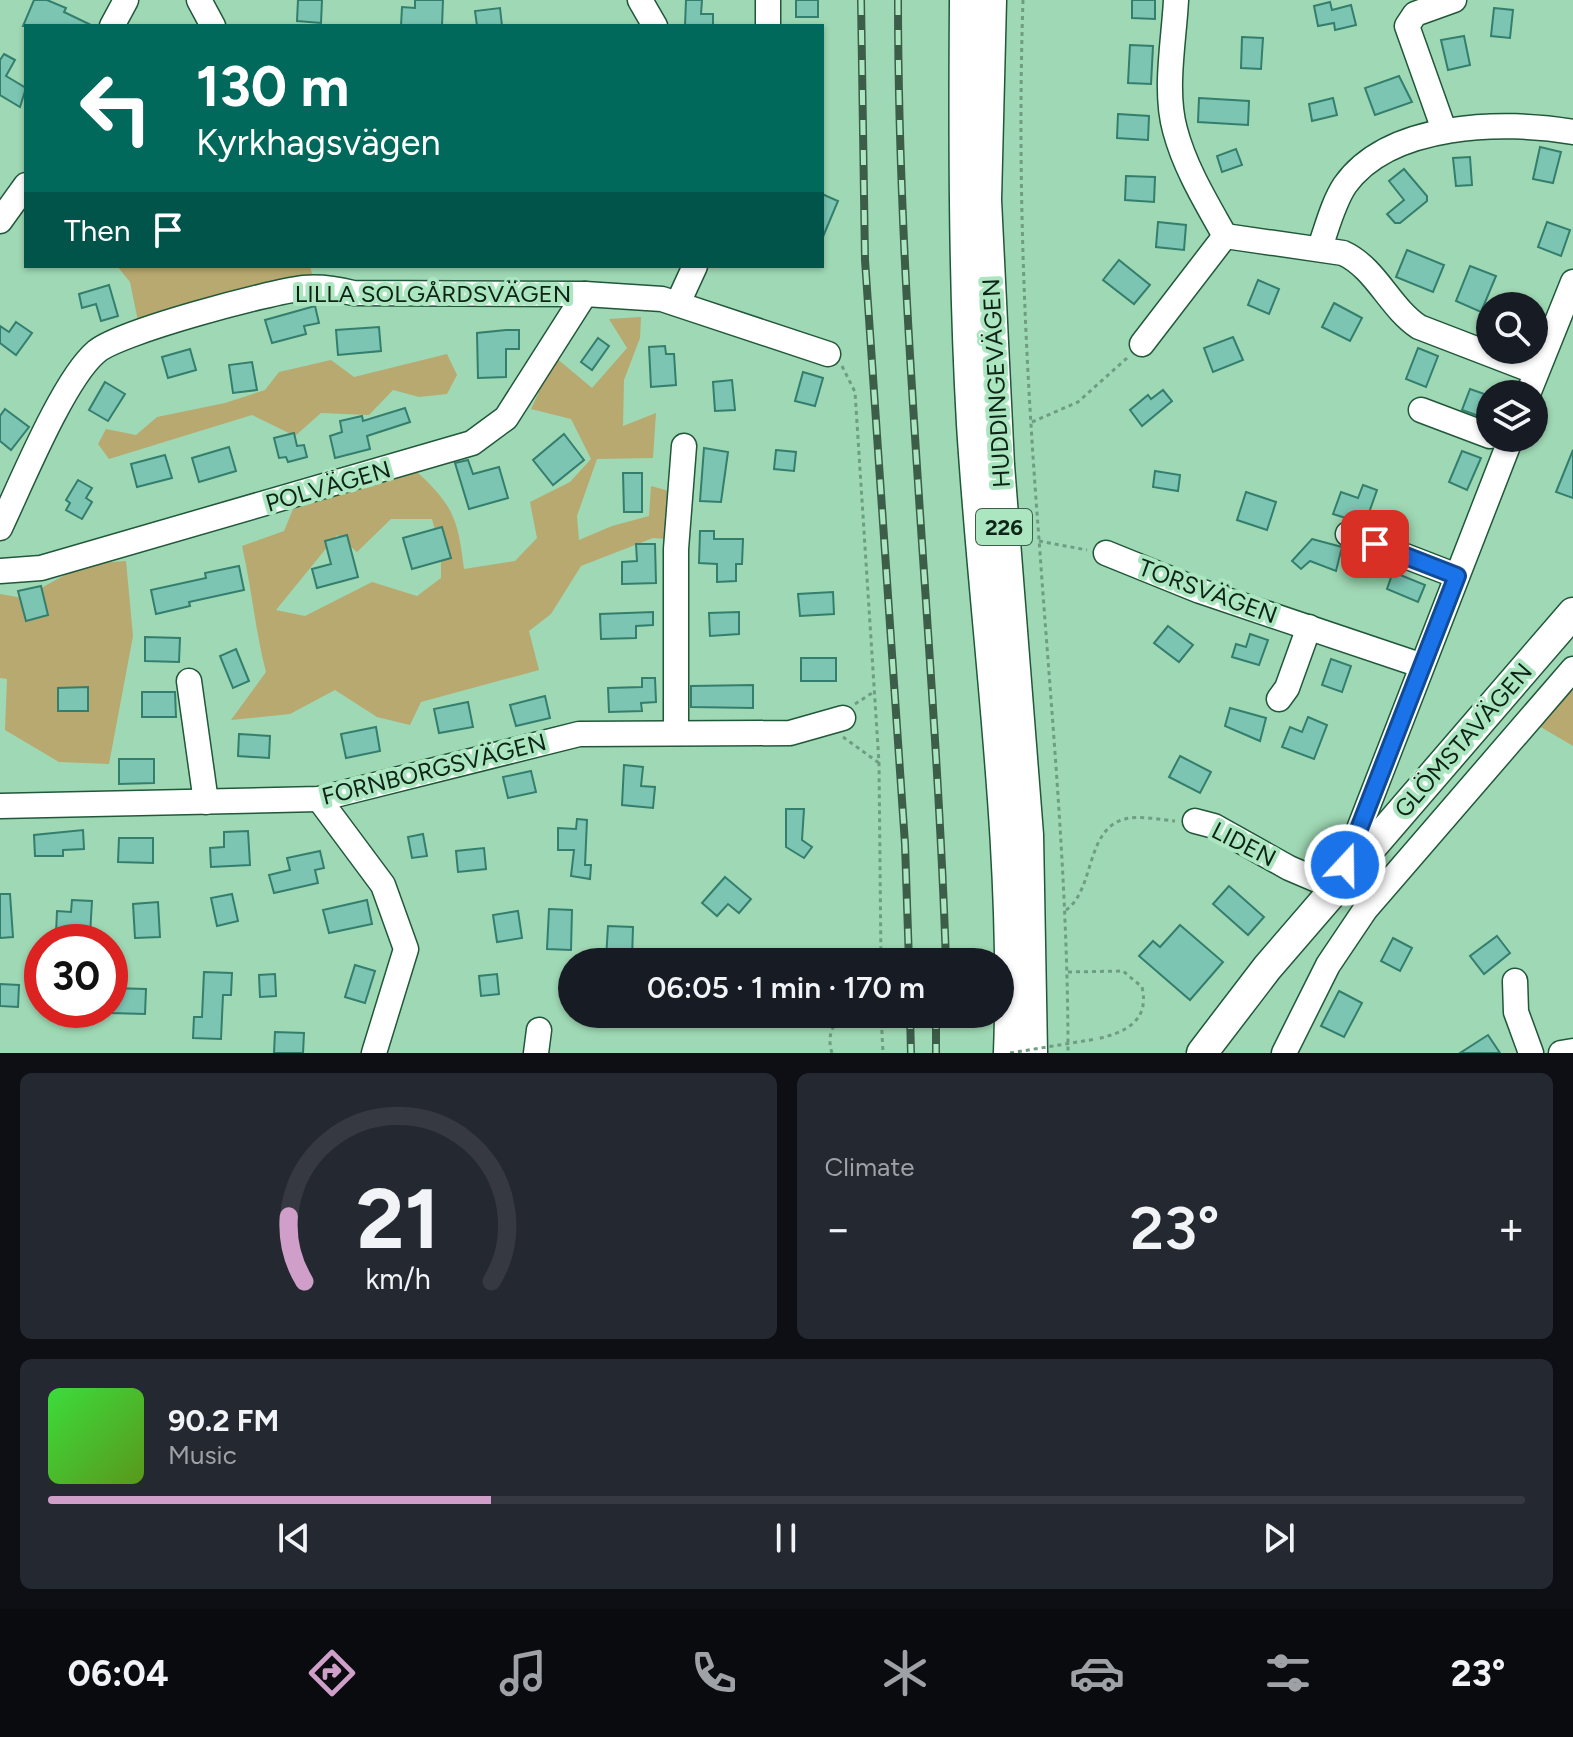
<!DOCTYPE html>
<html lang="en">
<head>
<meta charset="utf-8">
<style>
	:root { --surface:#171b24; --page:#242831; --text:#f1f3f6; --muted:#9ea1a6; --line:#363941; --accent:#cf9ec9 }
	body { margin:0; font-family:Figtree,sans-serif; background:var(--page); color:var(--text); height:100vh; display:flex; flex-direction:column; font-size:30px; white-space:nowrap }
	* { box-sizing:border-box; margin:0 }
	p { font-size:26px; color:var(--muted) }
	.icon { flex:none; width:44px; height:44px; fill:none; stroke:currentColor; stroke-width:2; stroke-linecap:round; stroke-linejoin:round }
	.map { position:relative; height:1053px; overflow:hidden }
	.drawer { display:flex; flex-direction:column; gap:20px; padding:20px; background:#0d0f14; flex:1 }
	.drawer>* { flex:none }
	.top-card { position:absolute; left:24px; top:24px; width:800px; height:244px; border-radius:0px; box-shadow:0 2px 6px #0004; background:#00695c; color:#fff; overflow:hidden }
	.tools { position:absolute; left:1476px; top:292px; display:grid; gap:16px }
	.tools a { display:grid; place-items:center; width:72px; height:72px; border-radius:50%; background:var(--surface); box-shadow:0 2px 6px #0004; font-size:40px }
	.speed { position:absolute; left:24px; top:924px; display:flex; gap:16px; font-size:40px; font-weight:700; text-align:center }
	.speed>* { display:grid; place-content:center; width:104px; height:104px; border-radius:50%; background:var(--surface); box-shadow:0 2px 6px #0004; line-height:1 }
	.speed .limit { border:12px solid #d22; background:#fff; color:#111 }
	.pin { position:absolute; display:grid; place-items:center; width:68px; height:68px; color:#fff; margin:-34px; border-radius:16px; box-shadow:0 4px 12px #0006 }
	.me { position:absolute; width:88px; margin:-44px; rotate:21deg; stroke-linejoin:round; filter:drop-shadow(0 0 6px #0008) }
	.turn { display:flex; align-items:center; gap:28px; height:168px; padding:0 40px; font-size:36px }
	.turn .icon { width:104px; height:104px; stroke-width:2.5 }
	.turn b { display:block; font-size:56px; line-height:68px }
	.then { display:flex; align-items:center; height:76px; padding:0 40px; background:#0003; gap:16px; font-size:30px }
	.big { font-size:60px; font-weight:600; line-height:1.1 }
	.drawer .tile { flex:1; display:flex; flex-direction:column; justify-content:center; gap:12px; min-width:0; padding:0 28px; border-radius:12px; background:var(--page) }
	.drawer .dial { align-items:center; gap:0 }
	.dial svg { height:208px; overflow:visible; fill:none; stroke:var(--line); stroke-width:7; stroke-linecap:round; text-anchor:middle }
	.dial text { fill:var(--text); stroke:none }
	.song { display:flex; align-items:center; gap:24px }
	.cover { width:96px; height:96px; border-radius:12px; background:linear-gradient(135deg,hsl(120 70% 55%),hsl(90 70% 35%)) }
	.played { height:8px; border-radius:4px; background:linear-gradient(90deg,var(--accent) 30%,var(--line) 30%) }
	.keys { display:flex; justify-content:space-around; direction:ltr }
	.heat { display:flex; justify-content:space-between; align-items:center; font-size:44px; direction:ltr }
	.drawer .tiles { flex:1; display:grid; gap:20px; grid-template-columns:1fr 1fr }
	.tile:last-child { grid-column:span 2 }
	.trip { position:absolute; left:558px; top:948px; width:456px; height:80px; border-radius:40px; background:var(--surface); box-shadow:0 2px 6px #0004; font-weight:600; line-height:80px; text-align:center }
	.dock { display:flex; height:128px; justify-content:space-around; align-items:center; background:#090b0e; color:var(--muted) }
	.dock .icon { width:56px; height:56px }
	.dock .active { color:var(--accent) }
	.dock b { font-size:36px; color:var(--text) }
	.map>svg:first-child { display:block }
</style>
</head>
<body>
<div class="map">
<svg width="1573" height="1053" viewBox="0 0 1573 1053">
	<rect width="100%" height="100%" fill="#9fd8b4"/>
	<g fill="#b7a970" fill-rule="evenodd">
		<path d="M117,266H310L314,282L139,326L130,282Z"/>
		<path d="M641,317L640,338L624,380L623,426L656,413L653,458L597,459L577,516L579,540L612,526L649,516L651,486L669,491L666,539L653,538L581,566L551,614L529,631L539,670L421,702L410,725L377,717L335,690L290,714L231,720L266,672C255,630 252,589 242,546L284,531L296,502L417,472C454,506 458,520 464,569L515,561L537,538L530,502L570,482L591,459L571,419L531,409L555,357L592,388L627,348L609,319ZM391,519H432L441,553V578L417,596L372,582L305,616L276,610L337,535L357,552Z"/>
		<path d="M447,354L457,375L447,394L419,397L393,390L369,415L321,413L295,436L252,415L109,459L98,444L106,429L136,435L157,417L225,403L265,390L279,372L331,360L354,377Z"/>
		<path d="M126,561L133,636L109,764L59,762L5,730L7,679L0,678V594L23,598L85,564Z"/>
		<path d="M1573,684V746L1539,726Z"/>
	</g>
	<g fill="#7cc5b3" stroke="#347e6d" stroke-width="2">
		<path d="M34,0H47L66,8L64,12L93,26H23Z"/>
		<path d="M298,0H322L321,23L297,21Z"/>
		<path d="M415,0H443L442,26H401L402,7L415,8Z"/>
		<path d="M686,0H702L701,14H713V26H685Z"/>
		<rect x="796" y="0" width="22" height="17"/>
		<path d="M1132,0H1155V19L1132,18Z"/>
		<path d="M1330,2L1332,10L1351,5L1356,25L1335,30L1334,23L1318,26L1314,6Z"/>
		<path d="M500,8L502,26H477L475,11Z"/>
		<path d="M1494,8L1513,10L1510,38L1491,36Z"/>
		<path d="M1464,36L1470,65L1448,70L1441,40Z"/>
		<path d="M1242,37L1263,38L1261,69L1241,68Z"/>
		<path d="M1130,45L1153,46L1151,84L1128,83Z"/>
		<path d="M4,54L15,60L6,76L26,88L20,107L0,95V60Z"/>
		<path d="M1399,76L1412,102L1375,115L1365,88Z"/>
		<path d="M1199,98L1249,101L1248,125L1198,122Z"/>
		<path d="M1333,98L1337,115L1312,121L1309,104Z"/>
		<path d="M1118,114L1149,116L1148,140L1117,138Z"/>
		<path d="M1540,147L1561,152L1553,183L1533,179Z"/>
		<path d="M1236,149L1242,165L1222,172L1217,156Z"/>
		<path d="M1470,157L1472,185L1456,186L1453,158Z"/>
		<path d="M1404,169L1427,196V201L1400,223H1395L1387,214L1404,200L1389,181Z"/>
		<path d="M1126,176L1155,177L1154,202L1125,200Z"/>
		<path d="M822,194L838,201L822,239Z"/>
		<path d="M1158,222L1186,225L1184,250L1156,247Z"/>
		<path d="M1547,222L1570,230L1561,256L1538,247Z"/>
		<path d="M1407,250L1444,265L1433,292L1396,277Z"/>
		<path d="M1119,260L1150,285L1134,304L1103,280Z"/>
		<path d="M1470,266L1496,276L1481,312L1456,301Z"/>
		<path d="M1258,280L1279,289L1269,314L1248,305Z"/>
		<path d="M109,285L118,316L101,321L96,304L82,308L79,294Z"/>
		<path d="M1334,303L1362,318L1350,341L1322,327Z"/>
		<path d="M315,306L319,323L304,326L306,334L272,343L265,320Z"/>
		<path d="M16,322L32,333L16,355L0,343V326L9,332Z"/>
		<path d="M379,327L381,351L338,355L336,330Z"/>
		<path d="M506,330H519V349H506V377L478,378L477,333Z"/>
		<path d="M1233,337L1243,360L1213,372L1204,348Z"/>
		<path d="M598,338L609,346L592,370L581,362Z"/>
		<path d="M665,346L666,354H674L676,385L651,387L649,347Z"/>
		<path d="M1418,348L1438,356L1426,387L1406,379Z"/>
		<path d="M190,349L196,370L168,378L162,357Z"/>
		<path d="M252,362L257,390L233,393L229,365Z"/>
		<path d="M803,372L823,378L815,406L795,401Z"/>
		<path d="M732,380L735,410L715,411L713,382Z"/>
		<path d="M105,382L125,394L108,421L89,410Z"/>
		<path d="M1470,389L1490,396V420L1462,410Z"/>
		<path d="M1163,390L1172,401L1142,426L1130,410L1148,395L1151,399Z"/>
		<path d="M405,408L410,422L367,436L370,449L335,458L330,436L342,432L340,421L362,416L363,421Z"/>
		<path d="M5,409L29,427L11,450L0,441V416Z"/>
		<path d="M294,433L297,446L304,445L307,457L288,462L286,457L279,458L274,438Z"/>
		<path d="M564,434L584,460L553,485L533,460Z"/>
		<path d="M229,447L236,471L199,482L192,458Z"/>
		<path d="M704,448L728,452L721,502L700,501Z"/>
		<path d="M776,450L796,452L794,471L774,469Z"/>
		<path d="M1573,450V498L1556,492Z"/>
		<path d="M1462,451L1481,458L1467,490L1449,482Z"/>
		<path d="M165,455L172,478L137,487L131,464Z"/>
		<path d="M468,460L473,474L499,467L508,498L469,509L455,463Z"/>
		<path d="M1155,471L1180,475L1178,491L1153,487Z"/>
		<path d="M623,473H642V512H624Z"/>
		<path d="M78,480L92,488L86,498L92,502L82,519L66,510L70,503L66,500Z"/>
		<path d="M1363,485L1377,490L1365,524L1333,514L1341,492L1358,498Z"/>
		<path d="M1246,492L1276,502L1267,530L1237,520Z"/>
		<path d="M442,527L451,558L412,569L403,538Z"/>
		<path d="M700,531H714V539H743L742,564H736V581L717,582V564L699,563Z"/>
		<path d="M347,535L358,577L317,588L312,569L331,564L325,541Z"/>
		<path d="M1312,539L1342,547L1336,571L1310,561L1301,569L1292,561Z"/>
		<path d="M636,544H655L656,583L622,584V562L637,561Z"/>
		<path d="M239,566L244,590L189,602L190,606L156,614L151,590L206,578L205,573Z"/>
		<path d="M1393,572L1425,585L1418,602L1387,589Z"/>
		<path d="M41,586L48,615L26,621L18,591Z"/>
		<path d="M833,592L834,614L800,616L798,594Z"/>
		<path d="M653,612V625L636,626V638L601,639L600,614Z"/>
		<path d="M739,612V634L710,636L709,613Z"/>
		<path d="M1168,626L1193,645L1179,662L1154,643Z"/>
		<path d="M1250,634L1268,640L1259,665L1232,657L1236,644L1246,647Z"/>
		<path d="M145,637L180,638L179,662L145,661Z"/>
		<path d="M236,649L249,681L233,688L220,656Z"/>
		<rect x="801" y="658" width="35" height="23"/>
		<path d="M1331,659L1351,666L1342,692L1322,685Z"/>
		<path d="M642,678H655L656,702L641,703L642,711L609,712L608,688L642,687Z"/>
		<path d="M753,685V708L691,707V686Z"/>
		<path d="M88,687V711H58V688Z"/>
		<path d="M142,692H175L176,717H142Z"/>
		<path d="M545,696L550,718L516,726L510,705Z"/>
		<path d="M468,702L473,727L439,733L434,709Z"/>
		<path d="M1230,708L1266,718L1260,741L1225,726Z"/>
		<path d="M1308,717L1327,725L1314,759L1282,747L1290,727L1302,732Z"/>
		<path d="M376,727L380,751L346,758L341,734Z"/>
		<path d="M239,734L270,736L269,758L238,756Z"/>
		<path d="M1180,756L1211,772L1200,793L1169,777Z"/>
		<path d="M119,759H154V783L119,784Z"/>
		<path d="M624,765L643,767L641,786L655,787L653,808L622,805Z"/>
		<path d="M531,771L536,792L508,798L503,777Z"/>
		<path d="M786,809H804L802,840L812,847L804,858L786,847Z"/>
		<path d="M577,819L587,820L585,865H591L590,879L571,876L574,850H558V828L576,829Z"/>
		<path d="M83,830L84,849L63,850V856H35L34,835Z"/>
		<path d="M248,831L250,865L211,867L210,848L224,847V832Z"/>
		<path d="M423,834L427,856L412,858L408,837Z"/>
		<path d="M119,838H153V863L118,862Z"/>
		<path d="M484,848L486,869L458,872L456,851Z"/>
		<path d="M320,851L324,868L315,870L318,883L274,893L269,875L290,870L287,858Z"/>
		<path d="M725,877L751,899L739,913L728,904L717,916L702,903Z"/>
		<path d="M1229,886L1264,917L1248,935L1213,904Z"/>
		<path d="M0,894H10L13,937L0,938Z"/>
		<path d="M232,894L238,921L217,926L211,898Z"/>
		<path d="M72,900L92,901L90,935L56,934L57,911L71,912Z"/>
		<path d="M367,900L372,924L329,933L323,910Z"/>
		<path d="M158,902L160,937L135,938L133,904Z"/>
		<path d="M549,909L572,910L571,950L547,949Z"/>
		<path d="M518,911L522,938L497,942L493,915Z"/>
		<path d="M1180,925L1223,962L1190,1000L1139,956L1153,941L1160,947Z"/>
		<path d="M608,926L633,927L632,960L606,959Z"/>
		<path d="M1497,936L1510,953L1484,974L1470,956Z"/>
		<path d="M1393,938L1412,948L1400,971L1381,961Z"/>
		<path d="M355,965L375,971L365,1003L345,997Z"/>
		<path d="M204,972L232,973L231,995H223L221,1039L193,1038L194,1017H202Z"/>
		<path d="M275,974L276,996L260,997L259,975Z"/>
		<path d="M497,974L499,994L481,996L479,976Z"/>
		<path d="M0,984L19,985L18,1007L0,1006Z"/>
		<path d="M111,988L146,989L145,1014L110,1013Z"/>
		<path d="M1339,991L1362,1003L1344,1037L1321,1026Z"/>
		<path d="M275,1032L304,1033L303,1053H274Z"/>
		<path d="M1488,1035L1500,1053H1460Z"/>
	</g>
	<g fill="none" stroke-linecap="round" stroke-linejoin="round">
		<defs>
			<g id="minor">
				<path d="M199,0L213,26"/>
				<path d="M640,0L655,26"/>
				<path d="M1176,0C1174,41 1164,90 1175,130C1185,168 1206,202 1225,236"/>
				<path d="M112,26L126,0"/>
				<path d="M768,26V0"/>
				<path d="M1444,130L1407,26L1415,14L1454,0"/>
				<path d="M0,221L26,185"/>
				<path d="M1320,247C1327,228 1333,203 1345,185C1390,122 1505,120 1573,132"/>
				<path d="M678,303L695,266"/>
				<path d="M1142,344L1225,236L1343,253C1376,268 1389,307 1419,327L1536,372"/>
				<path d="M1528,394L1573,282"/>
				<path d="M1421,410L1490,436"/>
				<path d="M0,528C20,486 63,380 96,352C118,332 270,292 304,288C321,286 337,289 353,293L585,294L662,299L828,354"/>
				<path d="M1348,534L1457,576"/>
				<path d="M1106,553L1200,591L1420,665"/>
				<path d="M0,571L41,568L472,443L506,418L585,294"/>
				<path d="M189,681L206,802"/>
				<path d="M1279,699L1287,688L1309,627"/>
				<path d="M676,733V549L684,446"/>
				<path d="M319,799L383,885L406,949L374,1053"/>
				<path d="M0,806L319,799L579,734L790,733L843,718"/>
				<path d="M1195,821L1214,826L1289,868L1336,888L1511,438"/>
				<path d="M1515,981L1516,1012L1531,1053"/>
				<path d="M536,1053L539,1030"/>
				<path d="M1284,1053L1328,965L1365,910L1573,669"/>
				<path d="M1561,1053L1573,1051"/>
			</g>
			<g id="major">
				<path d="M965,0C964,141 964,283 972,424C985,633 1017,843 1009,1053"/>
				<path d="M991,0L986,200L999,465L1028,835L1032,1053"/>
				<path d="M1202,1053L1267,968L1573,613"/>
			</g>
		</defs>
		<use href="#minor" stroke="#205839" stroke-width="27"/>
		<use href="#major" stroke="#205839" stroke-width="33"/>
		<g stroke="#6f9d81" stroke-width="3" stroke-dasharray="4 4" stroke-linecap="butt">
			<path d="M1023,0C1017,180 1025,359 1039,539C1051,710 1068,881 1068,1053"/>
			<path d="M842,366L855,392L879,763L881,962"/>
			<path d="M1032,422L1078,402L1127,358"/>
			<path d="M1039,541L1087,550"/>
			<path d="M855,704L872,693"/>
			<path d="M843,737L879,763"/>
			<path d="M1066,910C1095,890 1085,829 1125,819C1140,815 1160,820 1175,821"/>
			<path d="M1068,972L1123,971L1142,987C1150,1021 1125,1033 1096,1039"/>
			<path d="M881,1014L883,1053"/>
			<path d="M832,1053C827,1037 831,1024 846,1014"/>
		</g>
		<use href="#minor" stroke="#fff" stroke-width="24"/>
		<use href="#major" stroke="#fff" stroke-width="30"/>
		<defs>
			<g id="rail">
				<path d="M861,0L865,260L905,844L909,962"/>
				<path d="M898,0C898,322 935,641 946,962"/>
				<path d="M910,1014L911,1053"/>
				<path d="M936,1014V1053"/>
			</g>
		</defs>
		<use href="#rail" stroke="#3c5e49" stroke-width="8"/>
		<use href="#rail" stroke="#ace6c0" stroke-width="5" stroke-dasharray="15" stroke-linecap="butt"/>
		<path stroke="#6f9d81" stroke-width="3" stroke-dasharray="4 4" stroke-linecap="butt" d="M1010,1053L1096,1039"/>
	</g>
	<g fill="none" stroke-linecap="round" stroke-linejoin="round">
		<defs>
			<path id="route" d="M1345,865L1457,576L1375,544"/>
		</defs>
		<use href="#route" stroke="#114b97" stroke-width="20"/>
		<use href="#route" stroke="#1a73e8" stroke-width="14"/>
	</g>
	<g text-anchor="middle" dominant-baseline="central" stroke-width="8" stroke-linejoin="round" paint-order="stroke">
		<rect fill="#ace6c0" stroke="#3d5e49" stroke-width="2" x="976" y="509" width="56" height="36" rx="6"/>
		<g font-size="22" font-weight="bold" fill="#0d2416">
			<text x="1004" y="527">226</text>
		</g>
		<g font-size="24" fill="#0d2416" stroke="#ace6c0">
			<text x="433" y="293">LILLA SOLGÅRDSVÄGEN</text>
			<text transform="translate(996 383) rotate(-93)">HUDDINGEVÄGEN</text>
			<text transform="translate(328 486) rotate(-16)">POLVÄGEN</text>
			<text transform="translate(1208 591) rotate(20)">TORSVÄGEN</text>
			<text transform="translate(1463 740) rotate(-49)">GLÖMSTAVÄGEN</text>
			<text transform="translate(434 769) rotate(-14)">FORNBORGSVÄGEN</text>
			<text transform="translate(1244 844) rotate(27)">LIDEN</text>
		</g>
	</g>
</svg>
<div class="tools">
<a><svg class="icon" aria-label="search" viewBox="0 0 24 24"><circle cx="10" cy="10" r="6"/><path d="M15 15l6 6"/></svg></a>
<a><svg class="icon" aria-label="layers" viewBox="0 0 24 24"><path d="M12 4l9 5-9 5-9-5zM3 14l9 5 9-5"/></svg></a>
</div>
<div class="speed"><div class="limit">30</div></div>
<div class="pin" style="left:1375px;top:544px;background:#d93025"><svg class="icon" aria-label="arrive" viewBox="0 0 24 24"><path d="M6 21V4h12l-3 4 3 4H6"/></svg></div>
<svg class="me" style="left:1345px;top:865px" viewBox="-20 -20 40 40"><circle r="17" fill="#1a73e8" stroke="#fff" stroke-width="3"/><path d="M0-11L8 9 0 5-8 9z" fill="#fff"/></svg>
<div class="trip">06:05 · 1 min · 170 m</div>
<div class="top-card">
<div class="turn"><svg class="icon" aria-label="left" viewBox="0 0 24 24"><path d="M17 20v-9H6M10 6l-5 5 5 5"/></svg><div><b>130 m</b>Kyrkhagsvägen</div></div>
<div class="then">Then<svg class="icon" aria-label="arrive" viewBox="0 0 24 24"><path d="M6 21V4h12l-3 4 3 4H6"/></svg></div>
</div>
</div>
<section class="drawer">
<div class="tiles">
<div class="tile dial"><svg viewBox="0 0 100 80">
<path d="M14 69A42 42 0 1 1 86 69"/>
<path d="M14 69A42 42 0 0 1 8 44" stroke="#cf9ec9"/>
<text x="50" y="56" font-size="32" font-weight="700">21</text>
<text x="50" y="72" font-size="11">km/h</text>
</svg></div>
<div class="tile"><p>Climate</p>
<div class="heat"><a>−</a><b class="big">23°</b><a>+</a></div>
</div>
<div class="tile">
<div class="song"><i class="cover"></i><div><b>90.2 FM</b><p>Music</p></div></div>
<div class="played"></div>
<div class="keys"><svg class="icon" aria-label="previous" viewBox="0 0 24 24"><path d="M18 5L8 12l10 7zM5 5v14"/></svg><svg class="icon" aria-label="pause" viewBox="0 0 24 24"><path d="M8 5v14M16 5v14"/></svg><svg class="icon" aria-label="next" viewBox="0 0 24 24"><path d="M6 5l10 7-10 7zM19 5v14"/></svg></div>
</div>
</div>
</section>
<nav class="dock">
<b>06:04</b>
<svg class="icon active" aria-label="directions" viewBox="0 0 24 24"><path d="M12 3l9 9-9 9-9-9zM9 14v-3h6M13 9l2 2-2 2"/></svg>
<svg class="icon" aria-label="music" viewBox="0 0 24 24"><path d="M9 18V5l10-2v13"/><circle cx="6" cy="18" r="3"/><circle cx="16" cy="16" r="3"/></svg>
<svg class="icon" aria-label="phone" viewBox="0 0 24 24"><path d="M5 4h4l2 5-3 2q2 4 5 5l2-3 5 2v4C11 20 4 13 5 4z"/></svg>
<svg class="icon" aria-label="climate" viewBox="0 0 24 24"><path d="M12 3v18M4 7l16 10M4 17L20 7"/></svg>
<svg class="icon" aria-label="car" viewBox="0 0 24 24"><path d="M5 17H2v-5l4-1 3-4h7l3 4 3 1v5h-3M9 17h6M6 11h13"/><circle cx="7" cy="17" r="2"/><circle cx="17" cy="17" r="2"/></svg>
<svg class="icon" aria-label="filters" viewBox="0 0 24 24"><path d="M4 7h16M4 17h16"/><circle cx="9" cy="7" r="2"/><circle cx="15" cy="17" r="2"/></svg>
<b>23°</b>
</nav>
</body>
</html>
